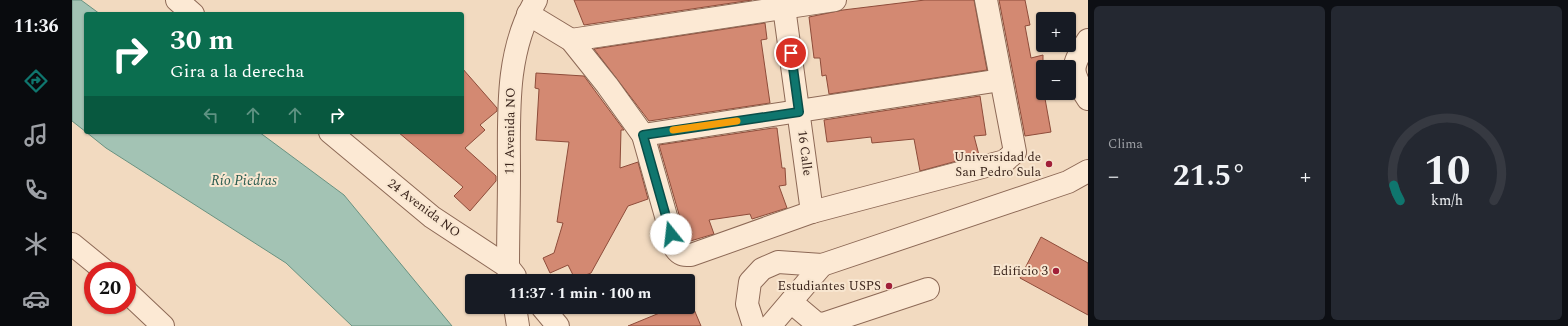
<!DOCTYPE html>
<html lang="es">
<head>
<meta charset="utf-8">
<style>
	:root { --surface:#171b24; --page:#242831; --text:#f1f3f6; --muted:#9ea1a6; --line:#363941; --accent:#0f766e }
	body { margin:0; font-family:Spectral,serif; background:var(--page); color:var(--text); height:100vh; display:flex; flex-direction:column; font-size:15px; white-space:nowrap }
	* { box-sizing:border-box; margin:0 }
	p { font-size:13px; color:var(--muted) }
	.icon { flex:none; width:22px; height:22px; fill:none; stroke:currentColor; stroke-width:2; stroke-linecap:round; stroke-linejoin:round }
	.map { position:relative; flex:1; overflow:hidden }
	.panel { display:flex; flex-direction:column; gap:6px; padding:6px; background:#0d0f14; width:480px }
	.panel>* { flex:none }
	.guide { position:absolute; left:12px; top:12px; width:380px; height:122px; border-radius:4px; box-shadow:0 1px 3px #0004; background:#0b6e4f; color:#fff; overflow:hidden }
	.tools { position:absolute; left:964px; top:12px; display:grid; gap:8px }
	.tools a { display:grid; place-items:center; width:40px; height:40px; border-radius:4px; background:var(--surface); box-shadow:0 1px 3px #0004; font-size:20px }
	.speed { position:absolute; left:12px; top:262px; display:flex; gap:8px; font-size:20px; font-weight:700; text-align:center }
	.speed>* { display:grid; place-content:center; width:52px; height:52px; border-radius:50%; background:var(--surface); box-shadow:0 1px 3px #0004; line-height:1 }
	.speed .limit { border:6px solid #d22; background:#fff; color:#111 }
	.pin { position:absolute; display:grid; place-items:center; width:34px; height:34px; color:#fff; margin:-17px; border:2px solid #fff; border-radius:50%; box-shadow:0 1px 4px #0007 }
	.me { position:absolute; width:44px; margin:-22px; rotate:344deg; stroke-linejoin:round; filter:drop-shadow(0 0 3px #0008) }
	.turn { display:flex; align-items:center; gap:14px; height:84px; padding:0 20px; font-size:18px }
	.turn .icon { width:52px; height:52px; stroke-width:2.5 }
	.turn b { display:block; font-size:28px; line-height:34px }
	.lanes { display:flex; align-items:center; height:38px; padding:0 20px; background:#0003; justify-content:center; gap:20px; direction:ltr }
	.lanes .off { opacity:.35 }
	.big { font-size:30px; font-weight:700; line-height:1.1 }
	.panel .tile { flex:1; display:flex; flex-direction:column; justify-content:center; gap:6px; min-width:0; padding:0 14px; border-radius:6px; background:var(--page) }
	.panel .dial { align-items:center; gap:0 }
	.dial svg { height:104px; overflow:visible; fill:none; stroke:var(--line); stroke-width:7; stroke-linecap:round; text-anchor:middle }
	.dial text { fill:var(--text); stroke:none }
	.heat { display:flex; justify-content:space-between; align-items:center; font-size:22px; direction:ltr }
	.panel .tiles { flex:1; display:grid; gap:6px; grid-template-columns:repeat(2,1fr) }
	.trip { position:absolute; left:393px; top:274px; width:230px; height:40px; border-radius:4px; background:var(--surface); box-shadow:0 1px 3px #0004; font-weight:700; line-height:40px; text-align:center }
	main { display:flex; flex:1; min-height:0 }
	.menu { display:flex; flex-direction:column; width:72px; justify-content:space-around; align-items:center; background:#090b0e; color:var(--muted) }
	.menu .icon { width:28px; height:28px }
	.menu .selected { color:var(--accent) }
	.menu b { font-size:18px; color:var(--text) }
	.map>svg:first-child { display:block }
</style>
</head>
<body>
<main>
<nav class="menu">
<b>11:36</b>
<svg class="icon selected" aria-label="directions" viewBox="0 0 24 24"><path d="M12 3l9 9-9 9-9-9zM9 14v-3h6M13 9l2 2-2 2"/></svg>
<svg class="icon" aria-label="music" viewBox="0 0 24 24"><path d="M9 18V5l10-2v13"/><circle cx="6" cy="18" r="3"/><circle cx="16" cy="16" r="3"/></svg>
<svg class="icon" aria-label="phone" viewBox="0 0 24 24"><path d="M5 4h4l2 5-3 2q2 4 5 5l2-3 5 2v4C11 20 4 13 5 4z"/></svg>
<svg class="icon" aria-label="climate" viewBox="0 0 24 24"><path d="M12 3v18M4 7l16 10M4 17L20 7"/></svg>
<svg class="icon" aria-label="car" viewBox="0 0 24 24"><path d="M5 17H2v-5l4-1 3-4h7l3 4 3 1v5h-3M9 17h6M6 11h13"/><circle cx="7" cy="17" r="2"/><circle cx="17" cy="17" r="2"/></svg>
</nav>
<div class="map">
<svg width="1016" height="326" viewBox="0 0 1016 326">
	<rect width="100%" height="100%" fill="#f2dac0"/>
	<g fill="#a3c3b4" stroke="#699281">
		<path d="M0,0H9L28,14H14V132L0,121Z"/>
		<path d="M14,132H187L272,195L380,326H280L214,263L34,148Z"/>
	</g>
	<g fill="#d38972" stroke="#8e4c3a">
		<path d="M502,0H680L512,25Z"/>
		<path d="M853,0H902L915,70L757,94L754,75L750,76L748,58H742L737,17L771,10Z"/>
		<path d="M927,0H953L958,25L953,26L959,58L971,55V93H972L979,132L953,136Z"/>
		<path d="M693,23L695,39L689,40L698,103L577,121L522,49Z"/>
		<path d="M390,68L425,108V111L408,125L413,130L393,148L424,176V181L398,211L382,196L391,187L326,132H390Z"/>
		<path d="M464,73L512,76L552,130H549L548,168L566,162L576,199L556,206L519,273L503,279L496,265L478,273L471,258L482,253L491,223L485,222L497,142L464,140L467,89L463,88Z"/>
		<path d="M908,96L914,135L902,136L907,155L848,171L842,139L800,143L799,137L755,142L752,120Z"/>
		<path d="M701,128H705L710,168H713L714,185L707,186L715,208L680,219L678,214L637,220L642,234L615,242L587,145Z"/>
		<path d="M969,237L1016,263V315L948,278Z"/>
		<path d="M602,307H621L629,326H556Z"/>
	</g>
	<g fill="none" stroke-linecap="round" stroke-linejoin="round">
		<defs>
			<g id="minor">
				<path d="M105,0L121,14"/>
				<path d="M711,0L740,212"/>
				<path d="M456,14L499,40L535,85L571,135L603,248C608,255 611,255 619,255L740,212L933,161L943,152L914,0"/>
				<path d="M499,40L763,0"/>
				<path d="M1016,40C998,68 998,71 1016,99"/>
				<path d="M258,132L360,217L436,267L443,276"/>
				<path d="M571,135L929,80"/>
				<path d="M0,244L33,271"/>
				<path d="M438,281L436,267C436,236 437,204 437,173C437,114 433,52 464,0"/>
				<path d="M55,292L91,326"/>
				<path d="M719,302L744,323L751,324L856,289"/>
				<path d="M443,307L446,326"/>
				<path d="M470,307L486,326"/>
				<path d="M682,326L675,304L678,282L690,269L706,262L750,265L996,182L1016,171"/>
				<path d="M698,326L750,265"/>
			</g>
		</defs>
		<use href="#minor" stroke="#8d6956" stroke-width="24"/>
		<use href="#minor" stroke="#fce9d4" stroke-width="22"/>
	</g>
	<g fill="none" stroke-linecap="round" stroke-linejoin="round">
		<defs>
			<path id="route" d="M599,234L571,135L727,112L719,53"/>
		</defs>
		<use href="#route" stroke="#0a4d48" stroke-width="10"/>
		<use href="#route" stroke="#0f766e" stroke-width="7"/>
		<path stroke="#f59e0b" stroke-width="7" d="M601,130L665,121"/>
	</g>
	<g fill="#a12039" stroke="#f8e6d0" stroke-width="1.5">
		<circle cx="977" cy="164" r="4"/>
		<circle cx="984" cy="271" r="4"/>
		<circle cx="817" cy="286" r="4"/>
	</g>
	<g text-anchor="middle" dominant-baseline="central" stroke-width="4" stroke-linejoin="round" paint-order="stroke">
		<g font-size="13" fill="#3b251c" stroke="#f8e6d0">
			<text transform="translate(438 131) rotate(-89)">11 Avenida NO</text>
			<text transform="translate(733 153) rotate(83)">16 Calle</text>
			<text transform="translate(352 208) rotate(37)">24 Avenida NO</text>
		</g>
		<g font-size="13" fill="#3b251c" stroke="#f8e6d0" text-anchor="end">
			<text x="969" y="157">Universidad de<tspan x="969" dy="15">San Pedro Sula</tspan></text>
			<text x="976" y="271">Edificio 3</text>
			<text x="809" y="286">Estudiantes USPS</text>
		</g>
		<g font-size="14" font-style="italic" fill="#2a5c50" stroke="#f8e6d0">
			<text x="172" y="180">Río Piedras</text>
		</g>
	</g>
</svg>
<div class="tools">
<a>+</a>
<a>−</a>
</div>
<div class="speed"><div class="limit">20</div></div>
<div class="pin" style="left:719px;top:53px;background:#d93025"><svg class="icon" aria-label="arrive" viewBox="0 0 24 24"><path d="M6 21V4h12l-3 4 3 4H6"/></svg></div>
<svg class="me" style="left:599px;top:234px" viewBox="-20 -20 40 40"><circle r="19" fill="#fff"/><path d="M0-13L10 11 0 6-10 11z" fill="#0f766e"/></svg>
<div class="trip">11:37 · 1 min · 100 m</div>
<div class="guide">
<div class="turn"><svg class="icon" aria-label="right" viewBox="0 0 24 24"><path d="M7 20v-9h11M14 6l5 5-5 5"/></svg><div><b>30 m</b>Gira a la derecha</div></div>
<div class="lanes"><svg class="icon off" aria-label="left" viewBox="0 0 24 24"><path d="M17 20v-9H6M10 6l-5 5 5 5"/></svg><svg class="icon off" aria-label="ahead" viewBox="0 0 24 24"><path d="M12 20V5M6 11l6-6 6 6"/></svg><svg class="icon off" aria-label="ahead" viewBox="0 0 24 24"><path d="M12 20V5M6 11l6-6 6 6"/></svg><svg class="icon" aria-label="right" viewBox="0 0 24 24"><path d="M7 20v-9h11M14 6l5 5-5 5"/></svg></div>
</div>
</div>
<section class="panel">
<div class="tiles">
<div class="tile"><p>Clima</p>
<div class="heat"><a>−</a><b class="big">21.5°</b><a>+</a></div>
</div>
<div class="tile dial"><svg viewBox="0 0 100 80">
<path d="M14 69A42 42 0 1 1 86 69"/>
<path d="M14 69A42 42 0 0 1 9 57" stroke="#0f766e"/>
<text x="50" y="56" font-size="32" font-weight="700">10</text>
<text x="50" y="72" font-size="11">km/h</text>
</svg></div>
</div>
</section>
</main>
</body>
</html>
